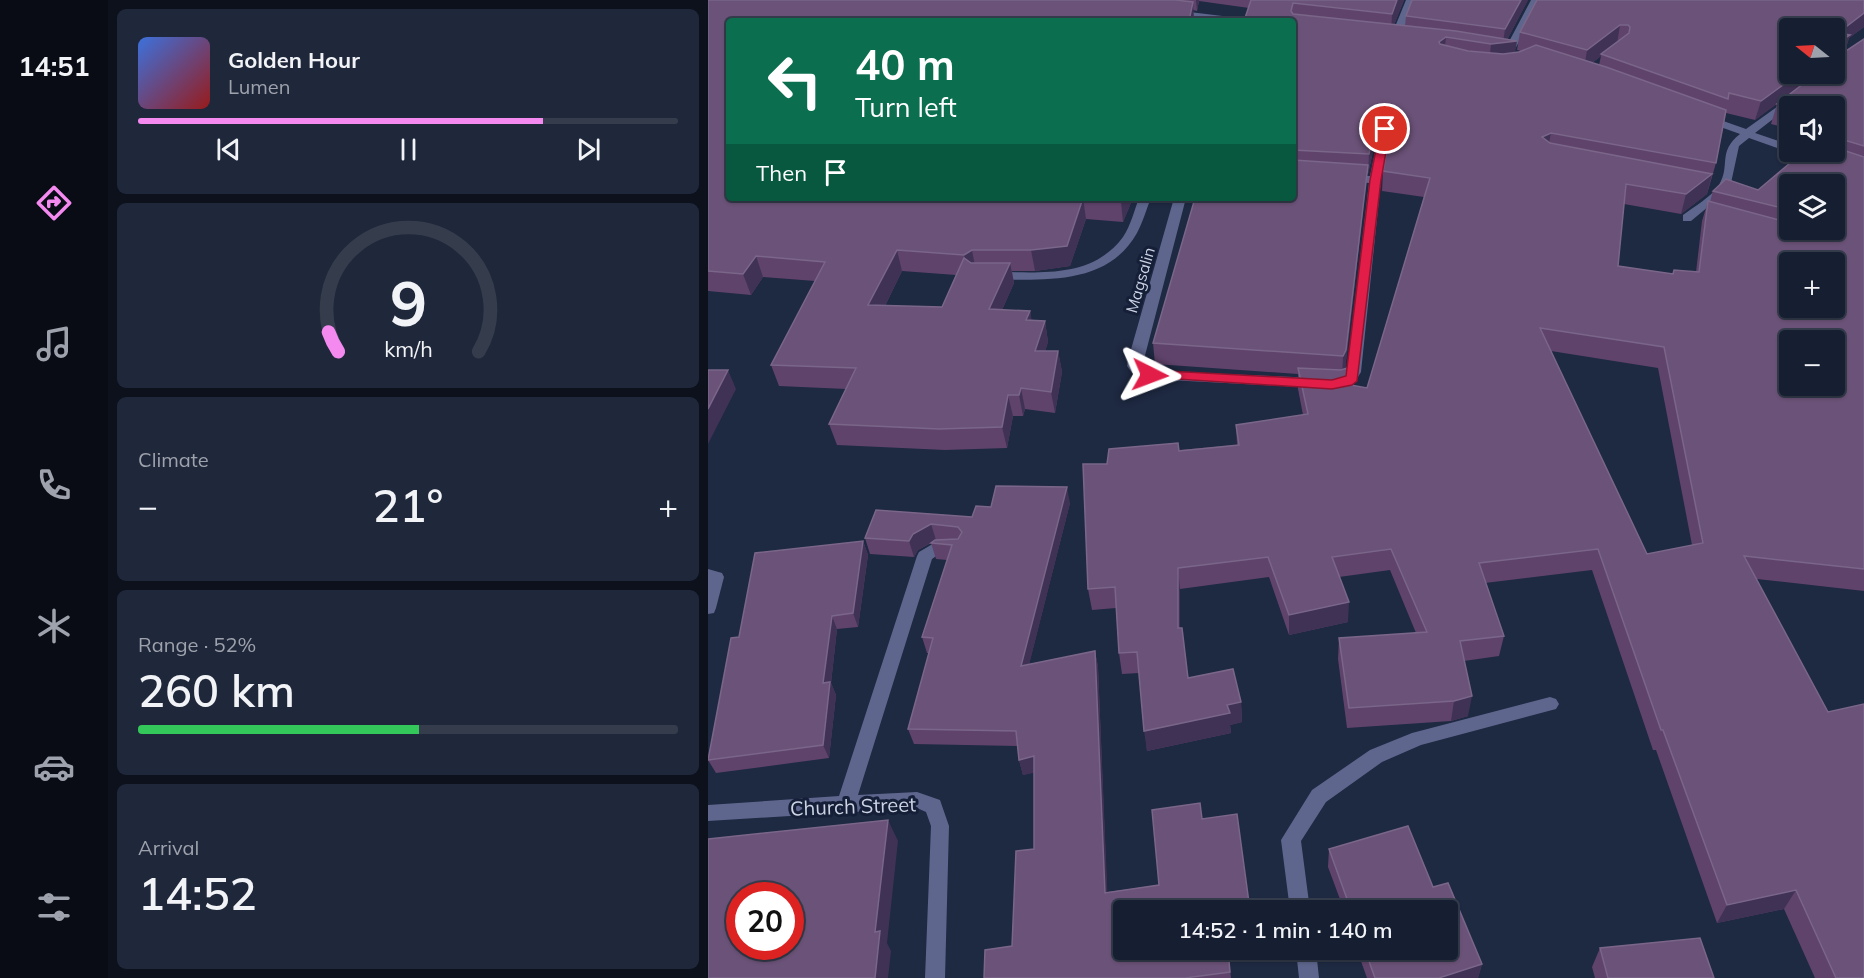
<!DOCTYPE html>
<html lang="en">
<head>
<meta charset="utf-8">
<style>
	:root { --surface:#161f32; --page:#1f273a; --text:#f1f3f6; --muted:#9ea2ac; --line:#353d4d; --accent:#f489f0 }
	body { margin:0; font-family:Mulish,sans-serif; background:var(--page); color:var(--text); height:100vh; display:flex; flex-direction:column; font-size:22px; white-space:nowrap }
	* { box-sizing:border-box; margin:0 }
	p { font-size:20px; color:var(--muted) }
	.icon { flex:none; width:33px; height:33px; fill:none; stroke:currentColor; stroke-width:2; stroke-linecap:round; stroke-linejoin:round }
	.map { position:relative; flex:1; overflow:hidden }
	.sheet { display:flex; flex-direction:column; gap:9px; padding:9px; background:#0c111c; width:600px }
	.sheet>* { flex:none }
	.banner { position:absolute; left:18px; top:18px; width:570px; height:183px; border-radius:6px; box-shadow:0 2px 4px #0004,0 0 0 2px var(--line); background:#0b6e4f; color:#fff; overflow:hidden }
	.needle { width:39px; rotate:288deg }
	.tools { position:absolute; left:1071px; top:18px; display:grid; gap:12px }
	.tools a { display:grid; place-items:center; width:66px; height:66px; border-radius:6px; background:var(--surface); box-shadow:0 2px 4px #0004,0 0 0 2px var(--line); font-size:30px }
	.speed { position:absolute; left:18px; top:882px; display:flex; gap:12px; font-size:30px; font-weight:700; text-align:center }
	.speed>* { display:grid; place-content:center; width:78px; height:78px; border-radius:50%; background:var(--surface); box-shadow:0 2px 4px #0004,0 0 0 2px var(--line); line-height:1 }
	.speed .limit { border:9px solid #d22; background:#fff; color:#111 }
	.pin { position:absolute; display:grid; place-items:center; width:51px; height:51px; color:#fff; margin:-26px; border:3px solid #fff; border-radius:50%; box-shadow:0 2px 6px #0007 }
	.me { position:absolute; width:66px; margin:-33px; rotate:93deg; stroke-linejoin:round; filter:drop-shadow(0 0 4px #0008) }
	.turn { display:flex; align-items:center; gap:21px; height:126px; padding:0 30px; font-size:27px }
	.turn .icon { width:78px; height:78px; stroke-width:2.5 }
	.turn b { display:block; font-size:42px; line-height:51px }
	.then { display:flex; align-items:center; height:57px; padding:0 30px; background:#0003; gap:12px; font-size:22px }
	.big { font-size:45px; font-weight:600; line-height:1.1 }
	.sheet .tile { flex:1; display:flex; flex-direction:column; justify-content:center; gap:9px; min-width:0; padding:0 21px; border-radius:9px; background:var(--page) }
	.sheet .dial { align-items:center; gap:0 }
	.dial svg { height:156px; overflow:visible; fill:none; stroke:var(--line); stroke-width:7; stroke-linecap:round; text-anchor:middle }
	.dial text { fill:var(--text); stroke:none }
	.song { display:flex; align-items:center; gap:18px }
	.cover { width:72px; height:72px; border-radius:9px; background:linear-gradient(135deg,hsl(220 70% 55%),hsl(0 70% 35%)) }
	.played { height:6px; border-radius:3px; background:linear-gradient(90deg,var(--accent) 75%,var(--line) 75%) }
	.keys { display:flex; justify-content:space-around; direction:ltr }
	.heat { display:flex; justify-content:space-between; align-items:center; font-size:33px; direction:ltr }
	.charge { height:9px; border-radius:4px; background:linear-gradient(90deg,#34c759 52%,var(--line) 0) }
	.trip { position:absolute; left:405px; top:900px; width:345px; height:60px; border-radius:6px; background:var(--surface); box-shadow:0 2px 4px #0004,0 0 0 2px var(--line); font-weight:600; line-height:60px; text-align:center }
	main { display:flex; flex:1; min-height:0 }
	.tab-bar { display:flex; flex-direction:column; width:108px; justify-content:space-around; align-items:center; background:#090c14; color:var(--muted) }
	.tab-bar .icon { width:42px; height:42px }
	.tab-bar .selected { color:var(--accent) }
	.tab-bar b { font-size:27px; color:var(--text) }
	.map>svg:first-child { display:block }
</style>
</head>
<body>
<main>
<nav class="tab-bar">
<b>14:51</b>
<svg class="icon selected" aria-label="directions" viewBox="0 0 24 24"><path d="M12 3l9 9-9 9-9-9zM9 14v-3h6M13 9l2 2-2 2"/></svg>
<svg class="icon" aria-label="music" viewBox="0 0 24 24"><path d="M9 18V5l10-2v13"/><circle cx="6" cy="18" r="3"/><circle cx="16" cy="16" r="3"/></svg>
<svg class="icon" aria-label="phone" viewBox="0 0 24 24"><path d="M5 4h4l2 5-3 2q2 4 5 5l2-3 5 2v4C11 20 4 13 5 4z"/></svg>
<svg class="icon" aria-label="climate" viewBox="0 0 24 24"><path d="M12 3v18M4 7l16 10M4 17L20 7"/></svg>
<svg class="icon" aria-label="car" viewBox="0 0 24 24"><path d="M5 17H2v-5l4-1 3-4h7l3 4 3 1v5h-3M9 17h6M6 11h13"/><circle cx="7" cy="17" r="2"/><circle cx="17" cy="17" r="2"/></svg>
<svg class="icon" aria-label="filters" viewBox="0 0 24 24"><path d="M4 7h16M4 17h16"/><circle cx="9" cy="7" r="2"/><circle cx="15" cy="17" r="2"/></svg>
</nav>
<section class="sheet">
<div class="tile">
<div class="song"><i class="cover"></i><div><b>Golden Hour</b><p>Lumen</p></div></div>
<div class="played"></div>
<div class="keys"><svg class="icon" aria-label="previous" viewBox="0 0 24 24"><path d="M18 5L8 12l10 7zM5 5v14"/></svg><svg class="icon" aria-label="pause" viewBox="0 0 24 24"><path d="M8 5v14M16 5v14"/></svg><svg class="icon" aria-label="next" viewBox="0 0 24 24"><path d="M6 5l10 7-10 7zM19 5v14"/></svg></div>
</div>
<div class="tile dial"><svg viewBox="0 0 100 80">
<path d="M14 69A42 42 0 1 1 86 69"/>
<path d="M14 69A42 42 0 0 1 9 59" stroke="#f489f0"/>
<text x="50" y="56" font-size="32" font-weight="700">9</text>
<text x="50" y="72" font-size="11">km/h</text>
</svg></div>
<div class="tile"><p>Climate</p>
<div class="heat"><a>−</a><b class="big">21°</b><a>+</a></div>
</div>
<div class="tile"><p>Range · 52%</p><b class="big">260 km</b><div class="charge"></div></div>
<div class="tile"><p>Arrival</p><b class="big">14:52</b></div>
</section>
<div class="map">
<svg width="1156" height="978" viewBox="0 0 1156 978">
	<rect width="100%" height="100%" fill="#1e2942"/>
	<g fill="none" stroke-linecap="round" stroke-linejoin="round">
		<g fill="#5e668d" fill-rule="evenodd">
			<path d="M698,0H708L692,39L684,41L682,39Z"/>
			<path d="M823,0H833L805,53L796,55L795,53Z"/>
			<path d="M465,10L531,18L536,21H507L462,15L460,13Z"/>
			<path d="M1083,97L1088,100L1087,102L1047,133L1082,145V152H1085L1078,151L1041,138L1031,146L1023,183L1012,197L983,221H975V215C987,206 1002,198 1011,185C1023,165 1009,152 1032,134L993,120V116H1001L1038,129Z"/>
			<path d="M677,126L682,129L673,180L653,372L645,385L632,389L442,379L424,373L419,366L420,360L466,198H478L434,367L444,371L635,379L639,372L661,183L640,181L634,178L640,175L662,176L672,129Z"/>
			<path d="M431,198H443C438,210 435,222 429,233C399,286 337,279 286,280L280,276L286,272C332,272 384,279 415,237C423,225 426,211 431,198Z"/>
			<path d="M228,542L251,545L253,549L251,553L231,554L224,559L150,795L209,792L232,800L241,826L237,978H217L223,826L218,812L209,808L0,821V805L131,796L209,556L211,552Z"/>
			<path d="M0,569L14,573L16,577L8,608L6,613L0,614Z"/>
			<path d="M842,697L848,699L851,704L848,709L713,745L674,762L618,802L593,841L602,910H582L573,840L604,790L662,750L704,733Z"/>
			<path d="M588,950H608L611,978H591Z"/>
		</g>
	</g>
	<g fill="#5f436b" fill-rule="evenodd">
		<path d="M0,0H696L686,25L697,26L698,16L704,0H820L799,40L807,52L813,51L809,50L812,32L1156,0V27L1141,38L1137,51L1156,39V591L1049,579L1156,978H1107L1076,909L1009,923L948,750H945L884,570L777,583L796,636L791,656L756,661L760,716L743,721L639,728L630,659L631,638L708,633L682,570L631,577L640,622L581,635L561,577L472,589V628L480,678L533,702L534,722L522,725L523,733L439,751L431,673L414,674L411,653L408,608L384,610L380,589L399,464L471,450L529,445L528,425L595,415L590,389V374L447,364L445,343L585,198L541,8L491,1L489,11L485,10L486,21H21L425,198L415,222L378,219L362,266L327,271H304L306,283L294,310L322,311L323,320L337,321L340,342L337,351H350L354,372L347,413L317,409L315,416H305L299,448L237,450L129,445L121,424L138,389L71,386L63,365L107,281L55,277L43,295L0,291ZM1126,28V74H1082ZM893,56L891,65L884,63ZM1083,93L1069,104L1063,124L1082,129V106H1126V152L1050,190L1005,191L1002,202L1000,201L994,221L988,272L966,270L965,274L910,266L916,204L973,214L999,194L1008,163L1018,113L1047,120ZM678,124L683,128L675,171L674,191L716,197L659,388L639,384L637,369L659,174H660L670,129ZM1082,184L1126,230H1082ZM194,271L248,275L234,307L177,306ZM843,351L950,368L984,545L939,554Z"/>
		<path d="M362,503L321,664L387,651L390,667L399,892L451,885L494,819L542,910H416L520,950L523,978H276L304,946L326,849V772L315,775L311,760L309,746L206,744L200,729L221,653H219L214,637L239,560L228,559L223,543L225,542L210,550L206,557L162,554L157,538L168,510L264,517L283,507Z"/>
		<path d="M155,541L160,555L150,627L129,629L123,683L128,695L121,758L8,773L0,760Z"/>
		<path d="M621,849L725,887L774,964L770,978H659L649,950H740V910H636L620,867Z"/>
		<path d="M892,948L1006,978H887L884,967Z"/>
	</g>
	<g fill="#403255">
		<path d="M488,0H491L489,11Z"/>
		<path d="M689,0H696L683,33L684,14Z"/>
		<path d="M813,0H820L798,42L809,41L806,60L781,63L783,44L795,43L797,29Z"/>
		<path d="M485,2L486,21H481Z"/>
		<path d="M1156,13V27L1141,38L1136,54L1128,59L1130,53V33Z"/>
		<path d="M912,25L909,44L893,54V56L876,69L879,50Z"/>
		<path d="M738,37L736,56L731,42Z"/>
		<path d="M1090,74H1110L1047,120L1053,101Z"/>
		<path d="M679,105L678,124L670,129L660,174L661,154L671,109Z"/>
		<path d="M843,133L839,153L834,137Z"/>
		<path d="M660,165L658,185L637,371L634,377L635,356Z"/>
		<path d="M1004,174L999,194L973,214L978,194Z"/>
		<path d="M375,198L378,219L362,266L327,271L323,250Z"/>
		<path d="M414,198H425L415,222L413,202Z"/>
		<path d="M189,250L194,271L167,326L160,305Z"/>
		<path d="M264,250L268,271L260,276L256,255Z"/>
		<path d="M48,256L55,277L43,295L35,274Z"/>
		<path d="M302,263L306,283L285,330L281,309Z"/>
		<path d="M322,311L326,332L318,320Z"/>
		<path d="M337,321L340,342L330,372L327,351Z"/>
		<path d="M350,351L354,372L347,413L343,392Z"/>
		<path d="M20,370L28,389L0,444V409Z"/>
		<path d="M313,388L317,409L315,416L311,395Z"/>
		<path d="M300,395L305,416L299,448L294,427Z"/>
		<path d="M359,487L362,503L317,681L313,666Z"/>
		<path d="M223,524L228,540L210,550L206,557L201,541L205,534Z"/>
		<path d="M155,541L160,555L150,627L145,613Z"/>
		<path d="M470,568L472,589V649L470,628Z"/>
		<path d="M641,602L640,622L581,635V615Z"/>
		<path d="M124,616L129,629L123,683L128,695L121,758L115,745V683Z"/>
		<path d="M387,651L390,667L400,907L397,893Z"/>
		<path d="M764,696L760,716L743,721L746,701Z"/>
		<path d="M533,702L534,722L522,725L523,733L439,751L436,731L519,705Z"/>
		<path d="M326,756L330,772L315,775L311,760Z"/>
		<path d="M180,820L190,841L179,943L183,951L180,978H167V932Z"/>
		<path d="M1088,890L1076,909L1009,923L1019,905Z"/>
		<path d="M774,964L770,978H731Z"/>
	</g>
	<g fill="#6b5278" stroke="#7a6689" stroke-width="1.5" fill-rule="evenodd">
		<path d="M0,0H468L485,2L481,21H21V198H414L413,202L375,198L359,246L323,250H264L256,255L189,250L160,305L234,307L256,258L263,263H302L281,309L322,311L318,320L337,321L327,351H350L343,392L313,388L311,395H300L294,427L231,429L121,424L148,368L63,365L117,262L48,256L35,274L0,271Z"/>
		<path d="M543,0H689L684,14L585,3L583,11L585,14L748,31L809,41L783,44L738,37L731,42L732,44L760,51L795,54L811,52L828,45L898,67L1018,110L1008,163L843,133L834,137L842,143L1004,174L978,194L918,184L910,266L965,274L966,270L991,272L1000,201L1082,223V230H1126V184H1082V210L1005,191L1018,179L1050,190L1095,152H1126V147L1156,157V569L1036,556L1120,712L1156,704V978H1128L1088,890L1019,905L955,730H953L890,549L771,563L796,636L752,641L764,696L746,701L641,708L631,638L719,632L683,549L624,557L641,602L581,615L560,557L470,568V628H474L480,678L525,669L533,702L519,705L522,713L436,731L429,652L411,653L407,587L380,589L375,464H399L401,449L470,443L471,451L531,445L528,425L600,414L590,368L633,370L639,368L637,384L659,388L722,178L675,171L686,110L679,105L671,109L661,154L585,150V21H536ZM1082,262H1126V308H1082ZM832,328L956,347L995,543L939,554ZM1082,340H1126V386H1082Z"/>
		<path d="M704,0H813L797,29L698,16Z"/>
		<path d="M829,0H1156V13L1130,33L1142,35L1131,42L1130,53H1126V28H1082V74H1090L1053,101L1021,93L1020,99L893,54L921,33L922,27L920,25H912L879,50L812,32Z"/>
		<path d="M1156,39V146L1126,137V106H1082V107L1069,104L1108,74H1126V59Z"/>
		<path d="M585,160L660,165L638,350L635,356L445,343L487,198H585Z"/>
		<path d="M0,370H20L0,409Z"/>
		<path d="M288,486L359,487L313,666L387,651L397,893L451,885L444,810L492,803L494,819L529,814L542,910H416V950H520L522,972L477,978H276L277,950L304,946L308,851L326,849V756L311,760L308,731L200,729L225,638L214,637L244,545L223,543L227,540L250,539L254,532L250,527L223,524L205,534L201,541L157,538L168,510L264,517L268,506L283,507Z"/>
		<path d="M155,541L145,613L124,616L115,683L122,682L115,745L0,760L23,638L31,637L47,553Z"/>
		<path d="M180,820L167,932L172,931L167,978H0V839ZM32,896H82V946H32Z"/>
		<path d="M700,826L725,887L740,883L774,964L731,978H667L657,950H740V910H643L621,849Z"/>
		<path d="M992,938L1006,978H900L892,948Z"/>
	</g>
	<path fill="#e11d48" stroke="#92132f" stroke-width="1.5" d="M677,126L682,129L673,180L649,381L644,385L624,389L438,377L436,375L438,372L442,370L624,380L638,376L662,180L672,129Z"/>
	<g text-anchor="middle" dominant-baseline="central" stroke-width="6" stroke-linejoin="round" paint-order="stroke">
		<g font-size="16" fill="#cbd3e4" stroke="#151f37">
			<text transform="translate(432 280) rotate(-74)">Magsalin</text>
		</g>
		<g font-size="20" fill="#cbd3e4" stroke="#151f37">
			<text transform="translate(145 806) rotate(-2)">Church Street</text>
		</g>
	</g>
</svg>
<div class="tools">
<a><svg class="needle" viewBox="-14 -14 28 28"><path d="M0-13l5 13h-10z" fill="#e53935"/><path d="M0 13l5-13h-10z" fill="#9ea2ac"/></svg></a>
<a><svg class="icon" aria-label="sound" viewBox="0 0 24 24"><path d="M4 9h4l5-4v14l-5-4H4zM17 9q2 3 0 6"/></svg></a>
<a><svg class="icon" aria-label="layers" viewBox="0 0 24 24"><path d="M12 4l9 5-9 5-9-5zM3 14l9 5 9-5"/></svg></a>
<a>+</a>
<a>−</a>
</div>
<div class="speed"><div class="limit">20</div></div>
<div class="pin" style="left:677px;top:129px;background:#d93025"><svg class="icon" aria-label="arrive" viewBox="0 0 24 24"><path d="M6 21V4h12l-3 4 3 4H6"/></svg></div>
<svg class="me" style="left:442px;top:375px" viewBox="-20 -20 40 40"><path d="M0-17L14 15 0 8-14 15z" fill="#e11d48" stroke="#fff" stroke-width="4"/></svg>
<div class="trip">14:52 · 1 min · 140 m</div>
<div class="banner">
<div class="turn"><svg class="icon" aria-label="left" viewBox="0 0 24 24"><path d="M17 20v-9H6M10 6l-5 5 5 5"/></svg><div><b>40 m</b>Turn left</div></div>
<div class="then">Then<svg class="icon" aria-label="arrive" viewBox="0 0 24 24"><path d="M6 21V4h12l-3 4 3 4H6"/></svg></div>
</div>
</div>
</main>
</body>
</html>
